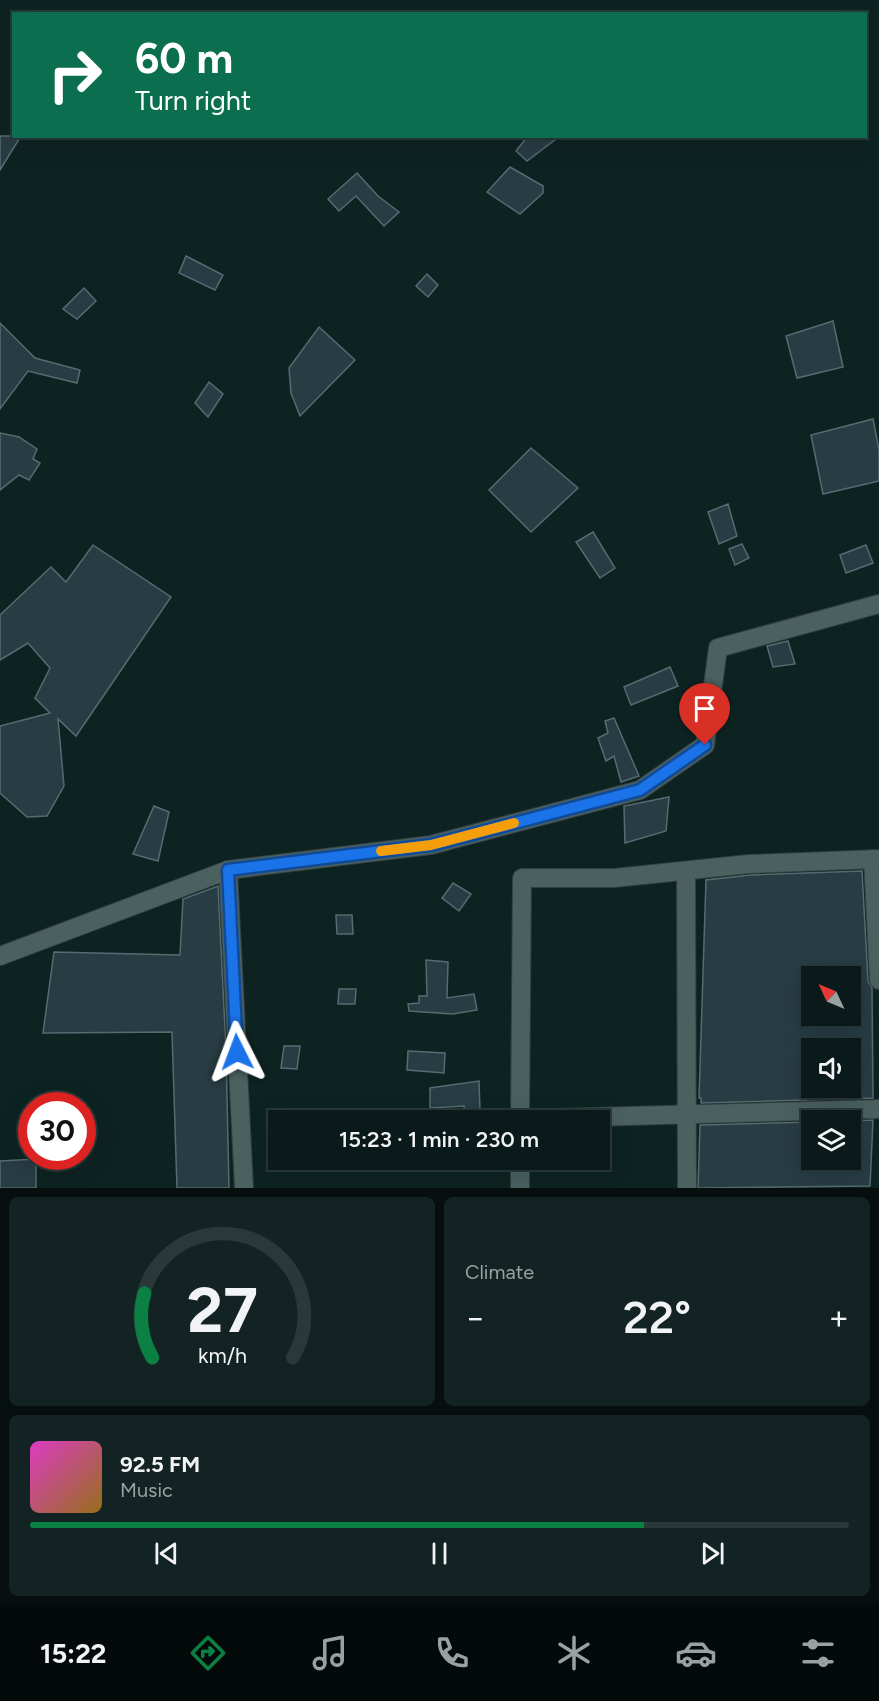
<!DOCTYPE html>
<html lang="en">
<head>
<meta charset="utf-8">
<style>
	:root { --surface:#0a1a1a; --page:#132323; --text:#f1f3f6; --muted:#99a1a2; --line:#2a3839; --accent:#0b8043 }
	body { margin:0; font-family:Figtree,sans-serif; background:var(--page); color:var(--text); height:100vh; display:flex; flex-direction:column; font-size:22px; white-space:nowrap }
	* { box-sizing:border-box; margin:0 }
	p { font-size:20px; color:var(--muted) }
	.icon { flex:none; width:33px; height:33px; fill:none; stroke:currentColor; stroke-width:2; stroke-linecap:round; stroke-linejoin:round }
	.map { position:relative; height:1188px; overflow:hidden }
	.details { display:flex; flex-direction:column; gap:9px; padding:9px; background:#060e0e; flex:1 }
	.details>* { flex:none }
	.hud { position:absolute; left:12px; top:12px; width:855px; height:126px; border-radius:0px; box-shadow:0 6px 24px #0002,0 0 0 2px var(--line); background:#0b6e4f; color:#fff; overflow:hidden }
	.needle { width:39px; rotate:314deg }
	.tools { position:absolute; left:801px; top:966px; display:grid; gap:12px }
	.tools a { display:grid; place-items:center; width:60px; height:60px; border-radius:0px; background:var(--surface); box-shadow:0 6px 24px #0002,0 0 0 2px var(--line); font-size:30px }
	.speed { position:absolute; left:18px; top:1092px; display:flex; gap:12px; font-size:30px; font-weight:700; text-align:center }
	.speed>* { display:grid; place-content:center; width:78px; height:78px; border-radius:50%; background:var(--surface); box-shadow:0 6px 24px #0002,0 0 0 2px var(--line); line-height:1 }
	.speed .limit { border:9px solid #d22; background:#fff; color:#111 }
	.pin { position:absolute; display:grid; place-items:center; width:51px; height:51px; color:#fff; margin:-62px -26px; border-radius:50% 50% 50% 0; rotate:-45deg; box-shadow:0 0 6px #0007 }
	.pin .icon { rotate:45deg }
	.me { position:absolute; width:66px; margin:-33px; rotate:357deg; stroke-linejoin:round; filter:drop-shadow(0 0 4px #0008) }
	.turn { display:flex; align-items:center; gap:21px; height:126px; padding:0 24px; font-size:27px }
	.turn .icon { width:78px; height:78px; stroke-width:2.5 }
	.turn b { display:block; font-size:42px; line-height:51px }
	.big { font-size:45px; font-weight:600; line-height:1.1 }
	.details .card { flex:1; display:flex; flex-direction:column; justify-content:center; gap:9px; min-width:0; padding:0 21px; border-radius:9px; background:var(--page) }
	.details .dial { align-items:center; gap:0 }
	.dial svg { height:156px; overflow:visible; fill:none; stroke:var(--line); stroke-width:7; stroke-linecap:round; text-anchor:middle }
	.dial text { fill:var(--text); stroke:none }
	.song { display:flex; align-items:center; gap:18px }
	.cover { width:72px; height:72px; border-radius:9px; background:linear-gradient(135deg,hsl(310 70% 55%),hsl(40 70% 35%)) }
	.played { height:6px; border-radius:3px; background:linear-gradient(90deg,var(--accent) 75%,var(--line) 75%) }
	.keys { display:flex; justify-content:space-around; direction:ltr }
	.heat { display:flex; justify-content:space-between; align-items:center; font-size:33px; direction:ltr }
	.details .tiles { flex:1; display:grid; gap:9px; grid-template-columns:1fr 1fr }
	.card:last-child { grid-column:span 2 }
	.trip { position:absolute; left:268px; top:1110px; width:342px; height:60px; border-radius:0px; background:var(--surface); box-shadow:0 6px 24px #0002,0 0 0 2px var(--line); font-weight:600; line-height:60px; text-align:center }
	.dock { display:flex; height:96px; justify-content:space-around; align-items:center; background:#040a0a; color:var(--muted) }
	.dock .icon { width:42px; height:42px }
	.dock .on { color:var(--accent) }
	.dock b { font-size:27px; color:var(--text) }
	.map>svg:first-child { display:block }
</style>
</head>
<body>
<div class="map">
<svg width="879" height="1188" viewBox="0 0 879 1188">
	<rect width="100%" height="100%" fill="#0d2322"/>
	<g fill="#283c43" stroke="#556b72" stroke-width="1.5" fill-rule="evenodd">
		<path d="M0,136H21L0,170Z"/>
		<path d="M528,136H560L527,161L516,151Z"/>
		<path d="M510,167L543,186V193L520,214L487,192Z"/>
		<path d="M357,173L378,196L399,212L384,226L356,196L339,211L328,199Z"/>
		<path d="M186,256L223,275L215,290L179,273Z"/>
		<path d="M427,274L438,285L428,297L416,286Z"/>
		<path d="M84,288L96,301L77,319L63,309Z"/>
		<path d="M833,321L843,367L797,378L786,336Z"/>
		<path d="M0,323L35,358L80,370L77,383L28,371L0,409Z"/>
		<path d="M319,327L355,360L300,416L291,393L289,368Z"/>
		<path d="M209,382L223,394L208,417L195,403Z"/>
		<path d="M873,419L879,450V481L823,494L811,435Z"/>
		<path d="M0,433L19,437L37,449L33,459L40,463L29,480L19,475L0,490Z"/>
		<path d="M531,448L578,488L531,532L489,490Z"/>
		<path d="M728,504L737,536L719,544L708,512Z"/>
		<path d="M593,532L615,568L600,578L576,542Z"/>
		<path d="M742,544L749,558L735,565L729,549Z"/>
		<path d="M93,545L171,597L76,736L58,719L64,786L47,816L27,817L0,793V726L50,713L35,698L50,668L28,643L0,660V615L51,567L66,582Z"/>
		<path d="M866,545L873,563L846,573L840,555Z"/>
		<path d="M788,641L795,664L773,667L767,646Z"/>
		<path d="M670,667L678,686L631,705L624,687Z"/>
		<path d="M614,718L639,776L621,782L614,756L606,761L598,738L608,733L605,721Z"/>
		<path d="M669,797L666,831L625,843L624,806Z"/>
		<path d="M154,806L169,812L158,861L133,854Z"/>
		<path d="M862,871L868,981L872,988L873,1098L701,1103V1098H699L706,880L750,875ZM812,976H850V1016H812ZM812,1048H850V1088H812Z"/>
		<path d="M453,883L471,894L459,911L442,898Z"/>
		<path d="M218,886L226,1049L229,1188H177L172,1032L43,1033L54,952L180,955L183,899Z"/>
		<path d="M336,915H352L353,934H337Z"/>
		<path d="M426,960L448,962L447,998L474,994L477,1010L453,1014L409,1011L408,1004L419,1003V996H427Z"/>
		<path d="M339,989H356L355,1004H338Z"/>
		<path d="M284,1046H300L297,1069L281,1068Z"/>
		<path d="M408,1051L445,1053L444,1073L407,1070Z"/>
		<path d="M479,1081L480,1110H464V1106L430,1108V1088Z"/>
		<path d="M873,1120L870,1186L698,1188L700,1125L812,1122V1160H850V1121Z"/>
		<path d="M36,1159V1188H0V1161Z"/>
	</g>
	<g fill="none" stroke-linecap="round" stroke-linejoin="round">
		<defs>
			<g id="minor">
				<path d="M873,859L879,980"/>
				<path d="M228,870L244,1188"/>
				<path d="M686,871L687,1188"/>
				<path d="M0,956L228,870L431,845L640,790L705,745L718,648L879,604"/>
				<path d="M520,1119L879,1109"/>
				<path d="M520,1120L522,878H614L749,864L879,859"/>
				<path d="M520,1188V1160"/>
			</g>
		</defs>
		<use href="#minor" stroke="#323e3d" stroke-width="20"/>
		<use href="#minor" stroke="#4a6160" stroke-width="18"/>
	</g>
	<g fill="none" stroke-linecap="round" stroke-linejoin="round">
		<defs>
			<path id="route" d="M237,1052L228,870L431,845L477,833L640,790L705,745"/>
		</defs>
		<use href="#route" stroke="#114b97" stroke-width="15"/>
		<use href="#route" stroke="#1a73e8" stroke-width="10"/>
		<path stroke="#f59e0b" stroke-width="10" d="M381,851L431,845L514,823"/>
	</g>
</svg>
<div class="tools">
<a><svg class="needle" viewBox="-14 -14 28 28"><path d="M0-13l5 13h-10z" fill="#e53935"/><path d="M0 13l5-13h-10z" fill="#99a1a2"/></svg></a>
<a><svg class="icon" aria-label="sound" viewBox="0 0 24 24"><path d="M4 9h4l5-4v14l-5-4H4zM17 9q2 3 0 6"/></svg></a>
<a><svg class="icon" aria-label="layers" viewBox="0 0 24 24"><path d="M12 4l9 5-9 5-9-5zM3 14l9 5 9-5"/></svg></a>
</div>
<div class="speed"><div class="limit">30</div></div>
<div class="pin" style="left:705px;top:745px;background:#d93025"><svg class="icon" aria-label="arrive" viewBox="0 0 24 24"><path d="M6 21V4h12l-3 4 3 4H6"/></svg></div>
<svg class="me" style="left:237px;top:1052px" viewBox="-20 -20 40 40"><path d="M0-17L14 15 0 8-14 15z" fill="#1a73e8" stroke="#fff" stroke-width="4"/></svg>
<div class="trip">15:23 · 1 min · 230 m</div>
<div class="hud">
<div class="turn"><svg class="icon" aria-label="right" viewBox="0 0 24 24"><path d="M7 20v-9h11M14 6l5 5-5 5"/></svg><div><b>60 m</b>Turn right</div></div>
</div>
</div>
<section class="details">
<div class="tiles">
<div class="card dial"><svg viewBox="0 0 100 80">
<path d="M14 69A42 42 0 1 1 86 69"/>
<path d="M14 69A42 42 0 0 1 10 36" stroke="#0b8043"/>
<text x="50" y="56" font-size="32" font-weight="700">27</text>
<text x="50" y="72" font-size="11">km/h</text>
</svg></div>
<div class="card"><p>Climate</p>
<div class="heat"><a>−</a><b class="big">22°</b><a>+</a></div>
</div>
<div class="card">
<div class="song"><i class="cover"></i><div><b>92.5 FM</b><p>Music</p></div></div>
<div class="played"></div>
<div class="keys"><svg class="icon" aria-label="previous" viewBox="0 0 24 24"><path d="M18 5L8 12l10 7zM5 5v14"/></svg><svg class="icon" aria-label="pause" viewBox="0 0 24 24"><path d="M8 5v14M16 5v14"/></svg><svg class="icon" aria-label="next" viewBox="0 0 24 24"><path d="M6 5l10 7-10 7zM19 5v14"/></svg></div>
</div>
</div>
</section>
<nav class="dock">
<b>15:22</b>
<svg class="icon on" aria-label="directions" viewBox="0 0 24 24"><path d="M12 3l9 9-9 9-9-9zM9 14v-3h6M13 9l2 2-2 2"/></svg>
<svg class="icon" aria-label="music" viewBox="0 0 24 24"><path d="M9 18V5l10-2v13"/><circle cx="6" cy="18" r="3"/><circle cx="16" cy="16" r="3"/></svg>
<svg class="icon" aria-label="phone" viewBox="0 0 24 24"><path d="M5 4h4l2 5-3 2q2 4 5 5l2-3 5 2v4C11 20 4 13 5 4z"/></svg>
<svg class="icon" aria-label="climate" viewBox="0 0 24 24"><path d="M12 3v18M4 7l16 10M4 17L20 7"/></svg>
<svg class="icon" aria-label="car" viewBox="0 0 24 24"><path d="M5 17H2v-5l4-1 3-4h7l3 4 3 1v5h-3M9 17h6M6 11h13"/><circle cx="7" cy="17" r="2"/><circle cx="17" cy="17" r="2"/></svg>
<svg class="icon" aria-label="filters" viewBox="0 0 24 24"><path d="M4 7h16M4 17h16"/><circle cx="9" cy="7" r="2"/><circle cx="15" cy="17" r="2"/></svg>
</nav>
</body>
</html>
